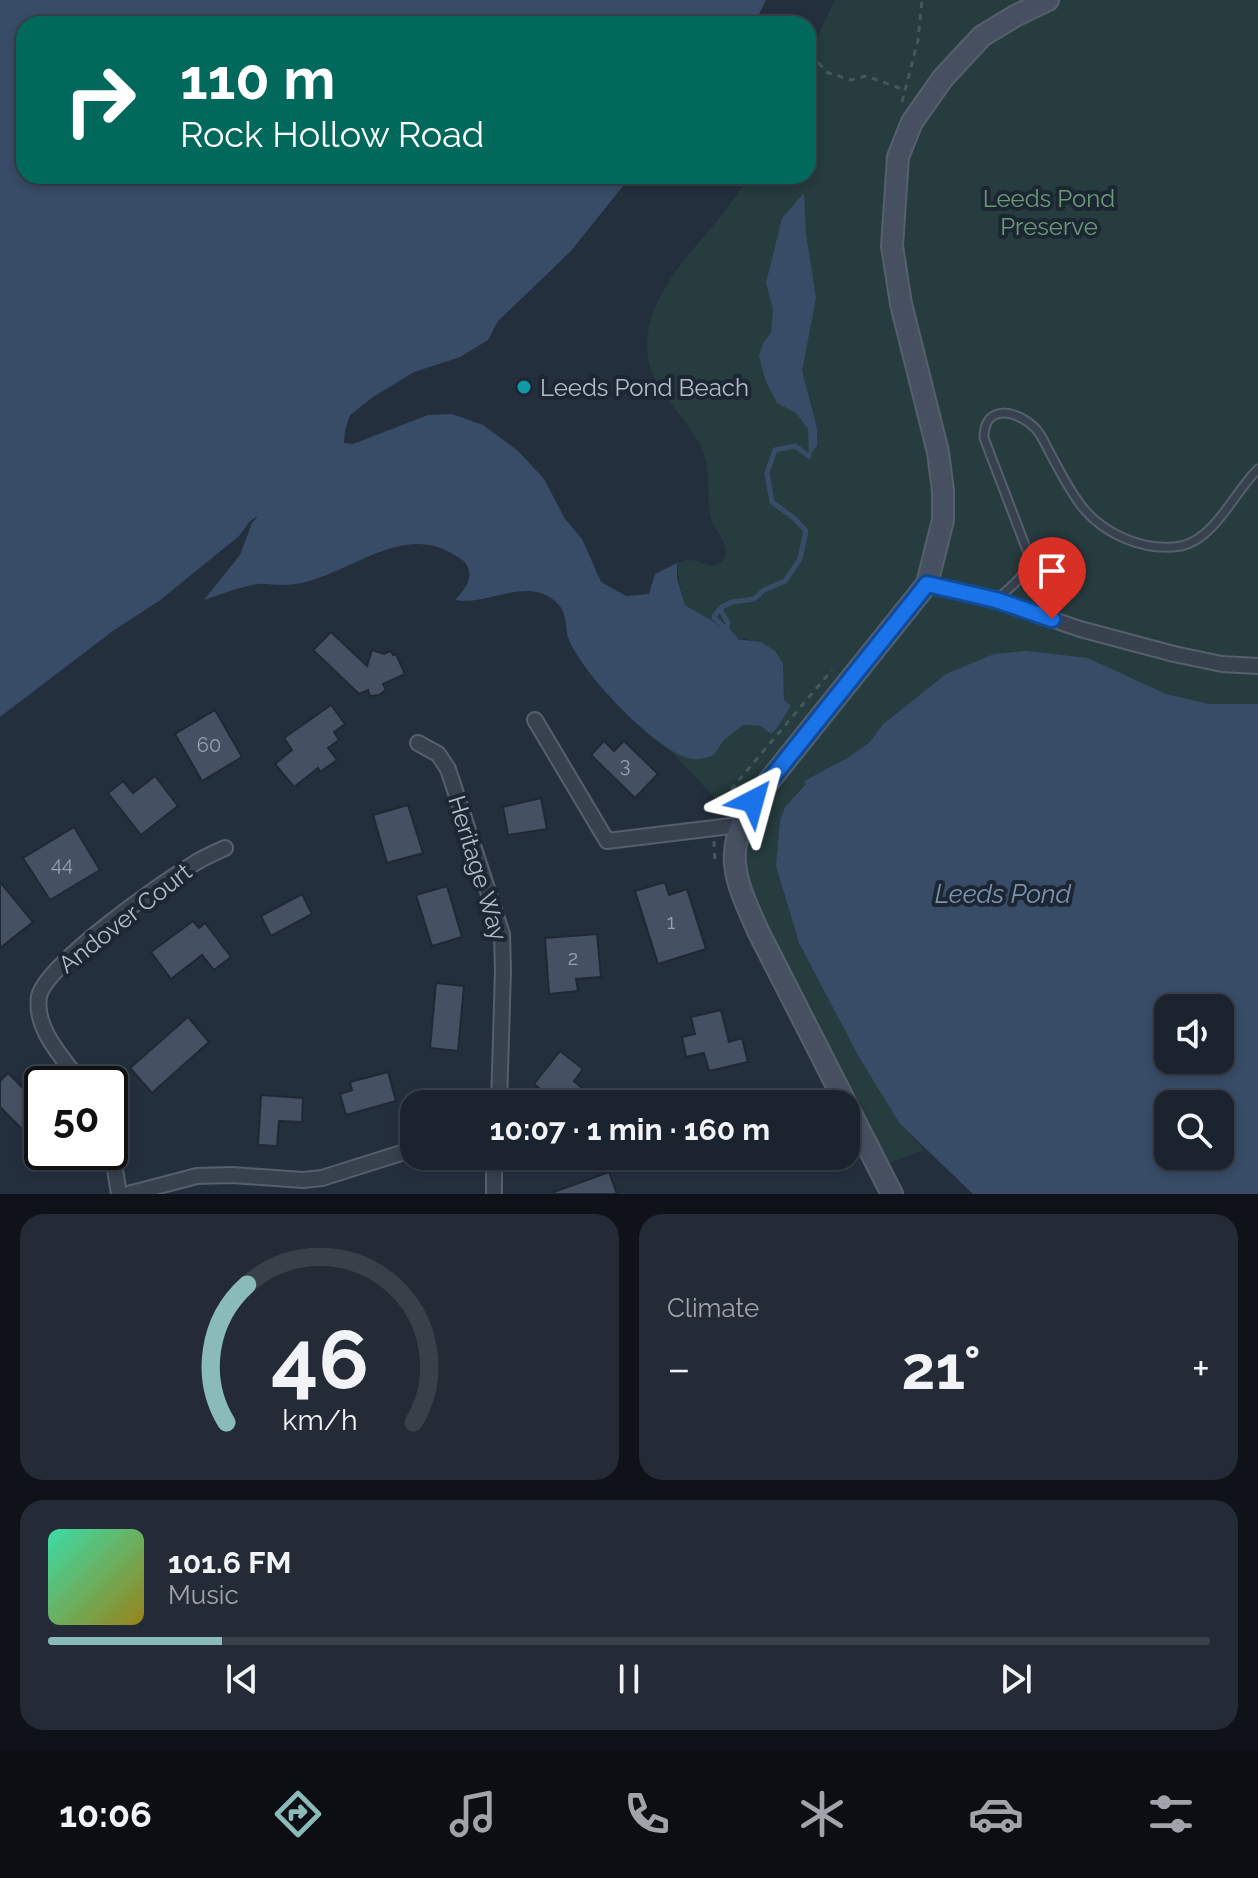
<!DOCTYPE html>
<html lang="en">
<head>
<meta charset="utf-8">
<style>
	:root { --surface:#1b232e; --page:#242b36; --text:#f1f3f6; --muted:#a0a4aa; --line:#39404a; --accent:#8bbbb9 }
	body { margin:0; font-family:Raleway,sans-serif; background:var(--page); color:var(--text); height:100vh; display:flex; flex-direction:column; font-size:30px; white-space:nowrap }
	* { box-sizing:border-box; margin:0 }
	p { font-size:26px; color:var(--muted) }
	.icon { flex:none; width:44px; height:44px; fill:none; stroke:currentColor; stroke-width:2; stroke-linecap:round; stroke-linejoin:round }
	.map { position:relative; height:1194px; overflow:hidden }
	.details { display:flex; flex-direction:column; gap:20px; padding:20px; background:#0f1319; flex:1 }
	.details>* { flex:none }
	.top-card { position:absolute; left:16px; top:16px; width:800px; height:168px; border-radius:24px; box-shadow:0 4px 12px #0003,0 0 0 2px var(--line); background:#00695c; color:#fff; overflow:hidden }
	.buttons { position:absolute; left:1154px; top:994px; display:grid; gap:16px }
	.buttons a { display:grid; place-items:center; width:80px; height:80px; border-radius:16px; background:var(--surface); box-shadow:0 4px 12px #0003,0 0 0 2px var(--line); font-size:40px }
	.speed { position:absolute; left:24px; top:1066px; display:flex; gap:16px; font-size:40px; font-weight:700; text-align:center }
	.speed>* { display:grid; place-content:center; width:104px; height:104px; border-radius:50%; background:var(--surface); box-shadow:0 4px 12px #0003,0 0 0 2px var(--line); line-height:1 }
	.speed .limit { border:4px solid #111; border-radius:12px; background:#fff; color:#111 }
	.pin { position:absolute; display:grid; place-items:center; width:68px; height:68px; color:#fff; margin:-82px -34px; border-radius:50% 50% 50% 0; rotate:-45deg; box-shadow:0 0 8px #0007 }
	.pin .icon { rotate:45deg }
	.me { position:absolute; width:88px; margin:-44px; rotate:39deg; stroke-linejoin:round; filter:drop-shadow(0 0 6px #0008) }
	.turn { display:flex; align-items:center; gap:28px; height:168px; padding:0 32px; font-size:36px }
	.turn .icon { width:104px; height:104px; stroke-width:2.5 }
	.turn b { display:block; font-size:56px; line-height:68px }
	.big { font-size:60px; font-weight:700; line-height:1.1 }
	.details .card { flex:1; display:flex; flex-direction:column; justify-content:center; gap:12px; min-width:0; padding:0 28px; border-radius:24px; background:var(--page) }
	.details .dial { align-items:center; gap:0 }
	.dial svg { height:208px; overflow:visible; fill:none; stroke:var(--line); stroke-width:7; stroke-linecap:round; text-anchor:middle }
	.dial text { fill:var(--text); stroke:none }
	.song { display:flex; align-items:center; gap:24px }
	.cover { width:96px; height:96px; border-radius:12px; background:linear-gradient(135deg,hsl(160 70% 55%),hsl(50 70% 35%)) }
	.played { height:8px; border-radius:4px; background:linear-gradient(90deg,var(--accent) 15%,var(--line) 15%) }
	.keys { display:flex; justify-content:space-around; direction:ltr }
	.heat { display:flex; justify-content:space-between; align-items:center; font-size:44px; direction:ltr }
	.details .tiles { flex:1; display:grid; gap:20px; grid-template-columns:1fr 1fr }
	.card:last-child { grid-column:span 2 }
	.trip { position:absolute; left:400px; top:1090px; width:460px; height:80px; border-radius:24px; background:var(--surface); box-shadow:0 4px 12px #0003,0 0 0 2px var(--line); font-weight:700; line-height:80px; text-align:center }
	.dock { display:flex; height:128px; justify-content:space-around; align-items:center; background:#0b0e12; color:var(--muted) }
	.dock .icon { width:56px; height:56px }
	.dock .current { color:var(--accent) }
	.dock b { font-size:36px; color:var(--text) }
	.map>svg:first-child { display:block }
</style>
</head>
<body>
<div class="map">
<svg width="1258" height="1194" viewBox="0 0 1258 1194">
	<rect width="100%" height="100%" fill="#242f3e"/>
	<path fill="#263c3f" d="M835,0H1258V704H1209L1166,694L1132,680L946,674L883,724L869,743L847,758L805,780L806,784L785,807L780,820L776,866L799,943L900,1124L924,1150L879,1167L738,886L739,823L666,746C684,757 693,760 715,754L723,741L743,725L761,726L771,734L785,690L748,639H735L711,620L682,603L677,563C681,562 684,560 689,560C698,559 709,569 718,564C737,554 716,532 712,521C705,498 712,471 702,449C686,414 648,389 647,348C647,278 719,233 748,176H808V56Z"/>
	<g fill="#394c67" fill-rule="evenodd">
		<path d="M0,0H766L754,24H24V176H631L571,251L498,321L488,340L460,357L414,372L373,397L350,415L345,430L344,443L353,444L428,415L452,414L483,425L518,451L544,479L565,519L582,539L601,582L626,596L649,594L655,574L677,563V579L685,605L711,620L735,639L761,642L775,651L783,664L784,700L791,706C783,716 781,726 771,734L761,726L743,725L723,741L715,754C705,759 696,761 685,757C651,745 583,674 569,640C564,627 569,613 555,601C526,576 488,606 455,600C463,591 473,581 468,568C466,561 461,559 456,556C398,517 340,586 282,585C274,585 265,583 257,584C240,587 221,594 204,600L240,555L252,523L258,516L250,521L239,536L159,601L114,630L0,717Z"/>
		<path d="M804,193L806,234L816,298L802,371L817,428V446L809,456L808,429L796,413L777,403L766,382L759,356L763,343L771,333L773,310L766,283L782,218Z"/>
		<path d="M1026,651L1088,658L1166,694L1209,704H1258V1194H973L900,1124L859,1057L799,943L776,866L780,820L785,807L806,784L804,781L847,758L869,743L883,724L946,674L994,654ZM1220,1008V1060H1168V1008ZM1220,1104V1156H1168V1104Z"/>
	</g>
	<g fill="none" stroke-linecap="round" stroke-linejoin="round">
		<g stroke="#394c67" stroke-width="5">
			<path d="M720,609L728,623L727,628"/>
			<path d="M735,639C729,630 721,626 714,617L720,608L732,602L754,599L764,590L785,581L800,559L806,531L794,518L772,502L767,473L775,450L795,446L809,456"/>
		</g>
	</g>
	<g fill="#455162" stroke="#1f2835" stroke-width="2">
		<path d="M331,632L367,666L372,650L384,654L391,651L393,655L396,654L405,674L383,684L386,690L379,695L370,696L368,690L359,694L313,650Z"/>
		<path d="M331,705L345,724L334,732L339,740L328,748L337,760L320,772L318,768L294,787L275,764L292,750L284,738Z"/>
		<path d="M215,710L242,757L202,781L175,734Z"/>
		<path d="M604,741L614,751L624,741L658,774L635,798L591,755Z"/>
		<path d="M155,776L178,806L141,835L108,793L123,781L133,793Z"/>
		<path d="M541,798L547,829L508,835L503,807Z"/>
		<path d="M408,805L423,853L387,863L373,815Z"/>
		<path d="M74,827L100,870L50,900L23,858Z"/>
		<path d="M0,882L33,922L0,948Z"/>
		<path d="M665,882L669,895L687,889L706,949L658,964L635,891Z"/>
		<path d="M447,886L462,937L432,946L416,895Z"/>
		<path d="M302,894L312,914L271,936L261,916Z"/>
		<path d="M193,921L199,928L205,923L231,957L214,970L202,955L171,979L151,952Z"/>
		<path d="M597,934L601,977L576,979L578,991L549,994L545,938Z"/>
		<path d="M436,983L464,986L458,1051L430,1048Z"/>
		<path d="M721,1010L729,1042L742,1038L748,1062L709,1071L704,1053L686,1057L682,1037L695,1034L691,1017Z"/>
		<path d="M188,1017L209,1042L152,1093L130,1068Z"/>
		<path d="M560,1051L583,1069L574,1081L583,1089L572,1104H541L548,1095L534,1084Z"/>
		<path d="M388,1072L396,1101L346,1115L340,1094L352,1090L350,1082Z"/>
		<path d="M8,1073L42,1107V1149L0,1107V1081Z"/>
		<path d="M261,1095L303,1098L302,1122L279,1121L277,1146L258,1145Z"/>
		<path d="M609,1172L617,1194H554V1192Z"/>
	</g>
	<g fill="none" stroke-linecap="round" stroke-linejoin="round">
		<defs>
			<path id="service" d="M996,600C1011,586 1030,575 1028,553L984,438C984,403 1017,410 1035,428C1042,435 1046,446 1051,455C1072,493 1084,522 1126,539C1143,546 1163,549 1181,546C1215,539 1235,491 1258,469"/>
			<g id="minor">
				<path d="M927,584L996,600L1080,629L1174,654L1222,664L1258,666"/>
				<path d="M535,720L607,841L739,825"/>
				<path d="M418,743L438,754L448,769L502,934L503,970L499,1104"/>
				<path d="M82,1084C65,1060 34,1030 39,997C43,967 162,882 192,865C202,858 214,853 225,848"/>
				<path d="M110,1138L119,1194"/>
				<path d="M491,1156L494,1166V1194"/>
				<path d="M128,1194L197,1176L232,1175L303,1180L322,1178L414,1149"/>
			</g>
			<path id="secondary" d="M892,1194L758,931C735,879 722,854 753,801L927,584L943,520V491L938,452L901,304L892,246L898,157L912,122L943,78L982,36L1015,16L1048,0"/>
		</defs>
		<use href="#service" stroke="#565f6c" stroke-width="11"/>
		<use href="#minor" stroke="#565f6c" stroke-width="18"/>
		<use href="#secondary" stroke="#565f6c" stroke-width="24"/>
		<g stroke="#44595c" stroke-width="3" stroke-dasharray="6 6" stroke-linecap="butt">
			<path d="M808,57L818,62L826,72L851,80L866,76L905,90"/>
			<path d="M902,102L918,40L922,0"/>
			<path d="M720,811L733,787L832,670"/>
			<path d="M714,841L715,862"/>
		</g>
		<use href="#service" stroke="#38414e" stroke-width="7"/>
		<use href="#minor" stroke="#38414e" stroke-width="14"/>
		<use href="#secondary" stroke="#465061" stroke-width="20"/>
	</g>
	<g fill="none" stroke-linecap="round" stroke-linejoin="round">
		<defs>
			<path id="route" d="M753,801L927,584L996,600L1052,619"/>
		</defs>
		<use href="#route" stroke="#114b97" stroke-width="20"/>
		<use href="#route" stroke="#1a73e8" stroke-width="14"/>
	</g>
	<circle fill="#0f9aa8" stroke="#1d2633" stroke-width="3" cx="524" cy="387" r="8"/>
	<g text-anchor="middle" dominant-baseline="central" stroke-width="8" stroke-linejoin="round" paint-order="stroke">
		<g font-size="20" fill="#98a1af">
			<text x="209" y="745">60</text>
			<text x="625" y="765">3</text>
			<text x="62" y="864">44</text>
			<text x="671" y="922">1</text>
			<text x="573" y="958">2</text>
		</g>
		<g font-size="24" fill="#6b9a76" stroke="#1d2633">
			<text x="1049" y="198">Leeds Pond<tspan x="1049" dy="28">Preserve</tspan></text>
		</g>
		<g font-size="24" fill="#b4bcc9" stroke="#1d2633" text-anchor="start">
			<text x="540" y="387">Leeds Pond Beach</text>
		</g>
		<g font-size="24" fill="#b4bcc9" stroke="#1d2633">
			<text transform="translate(478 868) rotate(73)">Heritage Way</text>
			<text transform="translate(125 918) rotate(-38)">Andover Court</text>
		</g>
		<g font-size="26" font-style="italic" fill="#7c92b1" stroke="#1d2633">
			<text x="1003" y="894">Leeds Pond</text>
		</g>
	</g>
</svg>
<div class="buttons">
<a><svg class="icon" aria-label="sound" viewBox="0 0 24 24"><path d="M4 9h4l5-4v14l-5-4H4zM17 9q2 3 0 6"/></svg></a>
<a><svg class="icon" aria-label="search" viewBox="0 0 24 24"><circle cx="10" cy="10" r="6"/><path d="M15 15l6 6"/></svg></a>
</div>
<div class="speed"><div class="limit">50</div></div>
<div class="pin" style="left:1052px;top:619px;background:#d93025"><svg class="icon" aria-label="arrive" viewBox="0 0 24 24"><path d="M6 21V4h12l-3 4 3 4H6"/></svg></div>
<svg class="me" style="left:753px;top:801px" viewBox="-20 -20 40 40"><path d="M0-17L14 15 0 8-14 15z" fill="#1a73e8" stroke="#fff" stroke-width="4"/></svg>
<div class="trip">10:07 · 1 min · 160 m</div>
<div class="top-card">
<div class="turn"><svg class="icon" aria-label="right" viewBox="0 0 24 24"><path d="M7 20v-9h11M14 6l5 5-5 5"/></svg><div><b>110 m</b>Rock Hollow Road</div></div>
</div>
</div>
<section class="details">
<div class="tiles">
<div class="card dial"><svg viewBox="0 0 100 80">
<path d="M14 69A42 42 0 1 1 86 69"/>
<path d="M14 69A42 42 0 0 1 22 16" stroke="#8bbbb9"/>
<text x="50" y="56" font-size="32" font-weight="700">46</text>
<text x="50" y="72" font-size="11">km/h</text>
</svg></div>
<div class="card"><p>Climate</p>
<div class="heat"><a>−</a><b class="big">21°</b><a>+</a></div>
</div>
<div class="card">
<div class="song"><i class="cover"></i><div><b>101.6 FM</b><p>Music</p></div></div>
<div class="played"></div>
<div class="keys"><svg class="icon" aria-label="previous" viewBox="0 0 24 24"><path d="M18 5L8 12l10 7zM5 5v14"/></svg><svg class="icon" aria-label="pause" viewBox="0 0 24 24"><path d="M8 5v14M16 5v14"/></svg><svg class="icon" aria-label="next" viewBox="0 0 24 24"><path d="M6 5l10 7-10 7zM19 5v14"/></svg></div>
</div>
</div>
</section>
<nav class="dock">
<b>10:06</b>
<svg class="icon current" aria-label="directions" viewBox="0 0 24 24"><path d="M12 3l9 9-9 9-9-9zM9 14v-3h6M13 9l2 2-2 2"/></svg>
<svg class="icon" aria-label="music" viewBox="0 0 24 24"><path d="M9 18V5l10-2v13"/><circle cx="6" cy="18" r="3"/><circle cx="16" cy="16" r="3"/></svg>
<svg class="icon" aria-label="phone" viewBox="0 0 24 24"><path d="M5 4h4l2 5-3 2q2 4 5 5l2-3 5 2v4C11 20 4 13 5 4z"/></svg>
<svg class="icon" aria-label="climate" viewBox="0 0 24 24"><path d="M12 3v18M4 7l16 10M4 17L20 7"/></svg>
<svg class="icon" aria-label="car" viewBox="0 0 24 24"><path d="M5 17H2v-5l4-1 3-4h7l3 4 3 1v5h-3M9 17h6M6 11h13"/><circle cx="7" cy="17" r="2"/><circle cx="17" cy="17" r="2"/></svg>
<svg class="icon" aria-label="filters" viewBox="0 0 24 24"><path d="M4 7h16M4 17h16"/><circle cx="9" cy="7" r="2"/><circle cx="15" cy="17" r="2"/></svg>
</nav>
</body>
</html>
